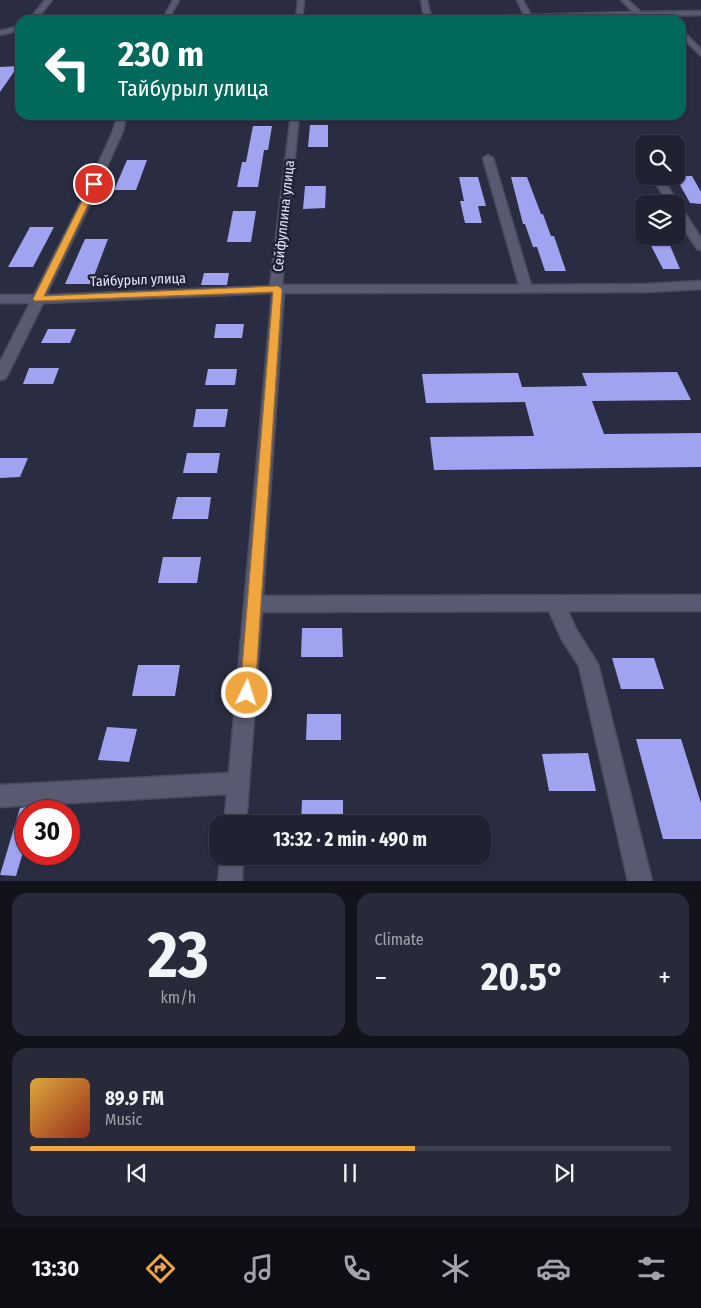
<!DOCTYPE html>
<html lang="en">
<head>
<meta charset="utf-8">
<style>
	:root { --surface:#202131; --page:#282939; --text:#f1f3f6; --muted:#a2a3ab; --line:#3d3e4d; --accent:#f0a63f }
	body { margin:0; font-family:"Fira Sans Condensed",sans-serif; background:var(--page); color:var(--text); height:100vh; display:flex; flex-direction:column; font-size:19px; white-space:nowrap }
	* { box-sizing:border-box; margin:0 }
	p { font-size:16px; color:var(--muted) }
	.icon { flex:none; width:28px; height:28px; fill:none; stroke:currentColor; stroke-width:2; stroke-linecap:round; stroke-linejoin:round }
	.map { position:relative; height:881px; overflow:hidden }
	.drawer { display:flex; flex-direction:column; gap:12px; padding:12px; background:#12121b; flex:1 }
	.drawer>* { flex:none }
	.top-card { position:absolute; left:15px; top:15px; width:671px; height:105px; border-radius:15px; box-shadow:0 1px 4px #0004,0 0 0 1px var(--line); background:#00695c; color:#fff; overflow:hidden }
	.buttons { position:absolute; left:635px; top:135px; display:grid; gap:10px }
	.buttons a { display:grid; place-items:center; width:50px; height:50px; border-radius:10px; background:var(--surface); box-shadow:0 1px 4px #0004,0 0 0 1px var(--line); font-size:25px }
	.speed { position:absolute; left:15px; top:800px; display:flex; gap:10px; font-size:25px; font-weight:700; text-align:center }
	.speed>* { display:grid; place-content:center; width:65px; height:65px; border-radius:50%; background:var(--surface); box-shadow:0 1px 4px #0004,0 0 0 1px var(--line); line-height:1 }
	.speed .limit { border:8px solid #d22; background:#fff; color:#111 }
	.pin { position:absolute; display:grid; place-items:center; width:42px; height:42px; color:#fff; margin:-21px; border:2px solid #fff; border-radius:50%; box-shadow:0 1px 5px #0007 }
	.me { position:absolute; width:55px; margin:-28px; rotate:4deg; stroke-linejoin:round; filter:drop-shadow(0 0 4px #0008) }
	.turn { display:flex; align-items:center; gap:18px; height:105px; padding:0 20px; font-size:22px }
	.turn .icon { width:65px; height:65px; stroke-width:2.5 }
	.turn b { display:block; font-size:35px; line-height:42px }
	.big { font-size:38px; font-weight:700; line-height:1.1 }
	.drawer .card { flex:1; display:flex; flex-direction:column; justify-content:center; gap:8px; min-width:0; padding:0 18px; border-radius:15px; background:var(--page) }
	.drawer .dial { align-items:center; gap:0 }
	.dial b { font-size:65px; line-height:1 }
	.song { display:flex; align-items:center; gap:15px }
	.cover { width:60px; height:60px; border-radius:8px; background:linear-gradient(135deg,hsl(40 70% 55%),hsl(10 70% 35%)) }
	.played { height:5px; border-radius:2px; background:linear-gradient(90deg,var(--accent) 60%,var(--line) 60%) }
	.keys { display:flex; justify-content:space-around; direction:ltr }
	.heat { display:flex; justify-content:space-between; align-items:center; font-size:28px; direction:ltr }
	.drawer .tiles { flex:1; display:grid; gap:12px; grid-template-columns:1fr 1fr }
	.card:last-child { grid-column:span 2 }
	.trip { position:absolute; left:209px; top:815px; width:282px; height:50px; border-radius:15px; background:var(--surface); box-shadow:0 1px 4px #0004,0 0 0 1px var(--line); font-weight:700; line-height:50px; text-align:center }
	.tabs { display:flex; height:80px; justify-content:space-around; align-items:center; background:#0d0d14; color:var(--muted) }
	.tabs .icon { width:35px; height:35px }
	.tabs .current { color:var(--accent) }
	.tabs b { font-size:22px; color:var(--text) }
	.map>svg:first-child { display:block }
</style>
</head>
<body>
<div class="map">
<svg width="701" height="881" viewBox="0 0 701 881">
	<rect width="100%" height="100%" fill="#2a2c41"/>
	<g fill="#a0a3f0">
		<path d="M18,66L0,92V67Z"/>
		<path d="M310,125H328V147H308Z"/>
		<path d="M253,126H272L268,150H264L258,187H237L242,162H246Z"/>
		<path d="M127,160H147L136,190H114Z"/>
		<path d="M675,176H692L701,192V204L690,203Z"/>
		<path d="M459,177H478L486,206H478L482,223H465L460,201H464Z"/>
		<path d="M511,177H527L541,214H543L551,236H554L566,271H545L537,247H533L525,224H523Z"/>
		<path d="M305,186H326L325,208L303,209Z"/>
		<path d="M233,211H256L251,242H227Z"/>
		<path d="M30,227H54L33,267H8Z"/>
		<path d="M646,236H666L680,269H663Z"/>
		<path d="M85,239H108L91,284H65Z"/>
		<path d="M204,273H229L227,285H201Z"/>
		<path d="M216,324H244L242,338H214Z"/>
		<path d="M48,329H76L70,343H41Z"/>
		<path d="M29,368H59L53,384H23Z"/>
		<path d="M208,369H237L235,385H205Z"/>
		<path d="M677,372L691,400L592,401L604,434L701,433V467L434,470L430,437L534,436L525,402L426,403L422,374L518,373L522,387L587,386L582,373Z"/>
		<path d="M196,409H228L225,427H193Z"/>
		<path d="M187,453H220L217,473H183Z"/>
		<path d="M0,458H28L20,477L0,478Z"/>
		<path d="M177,497H211L208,519H172Z"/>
		<path d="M163,557H201L197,583H158Z"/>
		<path d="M302,628H342L343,657H301Z"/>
		<path d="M612,658H654L664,689H621Z"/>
		<path d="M138,665H180L175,696H132Z"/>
		<path d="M307,714H341V740H306Z"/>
		<path d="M107,727L137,729L129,762L98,760Z"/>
		<path d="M636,739H681L701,803V839H663Z"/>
		<path d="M588,753L596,791H549L542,754Z"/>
		<path d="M302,800H343V824H301Z"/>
		<path d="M26,807V842L16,876L0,875L20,808Z"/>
	</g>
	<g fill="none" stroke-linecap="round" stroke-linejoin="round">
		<defs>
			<g id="minor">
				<path d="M45,0H52L36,20H29Z"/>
				<path d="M173,0H179L168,20H162Z"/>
				<path d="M298,0H304L302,20H296Z"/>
				<path d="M421,0H427L431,17L524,15L517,0H523L531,15L633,12L621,0H628L641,12L701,11V15L471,20H371L374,18L424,17Z"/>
				<path d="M20,26V30L0,35V31Z"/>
				<path d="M681,29L701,49V56L681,36Z"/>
				<path d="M118,115H126L123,131L91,202L46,295L270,286L291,115H299L282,285H519L483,158L488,155L493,158L531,285L646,284L701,281V289L646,292L284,293L263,596L701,595V611H568L576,629L598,664L652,881H628L579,666L562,640L549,611L262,612L246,824H224L227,794L0,807V785L229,773L272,293L43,303L7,376L5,379L0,380V362L30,303H0V295H34L81,202L113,131Z"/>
				<path d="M651,176H661L701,238V250L697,249L676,217V204H669Z"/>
				<path d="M221,856H243L242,881H218Z"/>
			</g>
		</defs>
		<use href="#minor" stroke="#494a5c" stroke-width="3"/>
		<use href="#minor" fill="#585a72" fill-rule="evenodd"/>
	</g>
	<path fill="#f0a63f" stroke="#9c6c29" d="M91,183L98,184L44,296L278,286L282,289L255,693L253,698L247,700L242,698L240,693L273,292L35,301L33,299Z"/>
	<g text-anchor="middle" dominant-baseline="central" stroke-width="5" stroke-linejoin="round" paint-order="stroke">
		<g font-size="14" fill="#e4e5f4" stroke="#212237">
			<text transform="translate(284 216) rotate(-84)">Сейфуллина улица</text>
			<text transform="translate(138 280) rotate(-2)">Тайбурыл улица</text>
		</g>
	</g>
</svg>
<div class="buttons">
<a><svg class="icon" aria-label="search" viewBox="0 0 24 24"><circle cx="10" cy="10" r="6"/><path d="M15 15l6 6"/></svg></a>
<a><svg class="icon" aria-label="layers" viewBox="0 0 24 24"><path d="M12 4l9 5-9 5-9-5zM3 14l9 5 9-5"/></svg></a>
</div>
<div class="speed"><div class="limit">30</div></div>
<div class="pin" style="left:94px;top:184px;background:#d93025"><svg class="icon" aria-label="arrive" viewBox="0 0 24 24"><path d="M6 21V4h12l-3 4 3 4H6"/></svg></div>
<svg class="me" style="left:247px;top:693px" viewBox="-20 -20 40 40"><circle r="17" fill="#f0a63f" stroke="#fff" stroke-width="3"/><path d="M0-11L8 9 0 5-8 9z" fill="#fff"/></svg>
<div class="trip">13:32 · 2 min · 490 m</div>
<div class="top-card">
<div class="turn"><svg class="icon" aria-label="left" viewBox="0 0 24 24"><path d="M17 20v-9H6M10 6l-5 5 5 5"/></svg><div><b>230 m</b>Тайбурыл улица</div></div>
</div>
</div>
<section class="drawer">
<div class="tiles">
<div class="card dial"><b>23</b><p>km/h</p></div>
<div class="card"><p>Climate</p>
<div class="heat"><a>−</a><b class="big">20.5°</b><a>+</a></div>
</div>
<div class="card">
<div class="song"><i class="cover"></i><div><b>89.9 FM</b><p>Music</p></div></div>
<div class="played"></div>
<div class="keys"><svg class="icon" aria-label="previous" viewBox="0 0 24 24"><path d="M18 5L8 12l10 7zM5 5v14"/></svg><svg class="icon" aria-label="pause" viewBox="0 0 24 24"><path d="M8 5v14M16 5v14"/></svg><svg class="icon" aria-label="next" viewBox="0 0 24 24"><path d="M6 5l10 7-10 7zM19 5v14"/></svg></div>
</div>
</div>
</section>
<nav class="tabs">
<b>13:30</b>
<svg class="icon current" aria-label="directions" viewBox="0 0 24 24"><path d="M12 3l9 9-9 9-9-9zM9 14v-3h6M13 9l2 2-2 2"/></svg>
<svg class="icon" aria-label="music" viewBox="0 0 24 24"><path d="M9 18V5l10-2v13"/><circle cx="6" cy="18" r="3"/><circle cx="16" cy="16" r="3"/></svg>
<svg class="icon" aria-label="phone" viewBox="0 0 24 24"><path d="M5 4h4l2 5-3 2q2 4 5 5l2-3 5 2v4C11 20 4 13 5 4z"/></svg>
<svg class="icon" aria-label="climate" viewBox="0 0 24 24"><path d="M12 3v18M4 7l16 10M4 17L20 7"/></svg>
<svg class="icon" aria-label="car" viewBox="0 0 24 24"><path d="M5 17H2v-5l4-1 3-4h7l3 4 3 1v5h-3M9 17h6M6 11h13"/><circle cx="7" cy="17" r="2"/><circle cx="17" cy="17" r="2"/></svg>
<svg class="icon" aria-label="filters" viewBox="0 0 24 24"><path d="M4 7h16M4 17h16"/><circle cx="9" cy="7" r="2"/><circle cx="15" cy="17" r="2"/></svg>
</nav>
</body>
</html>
